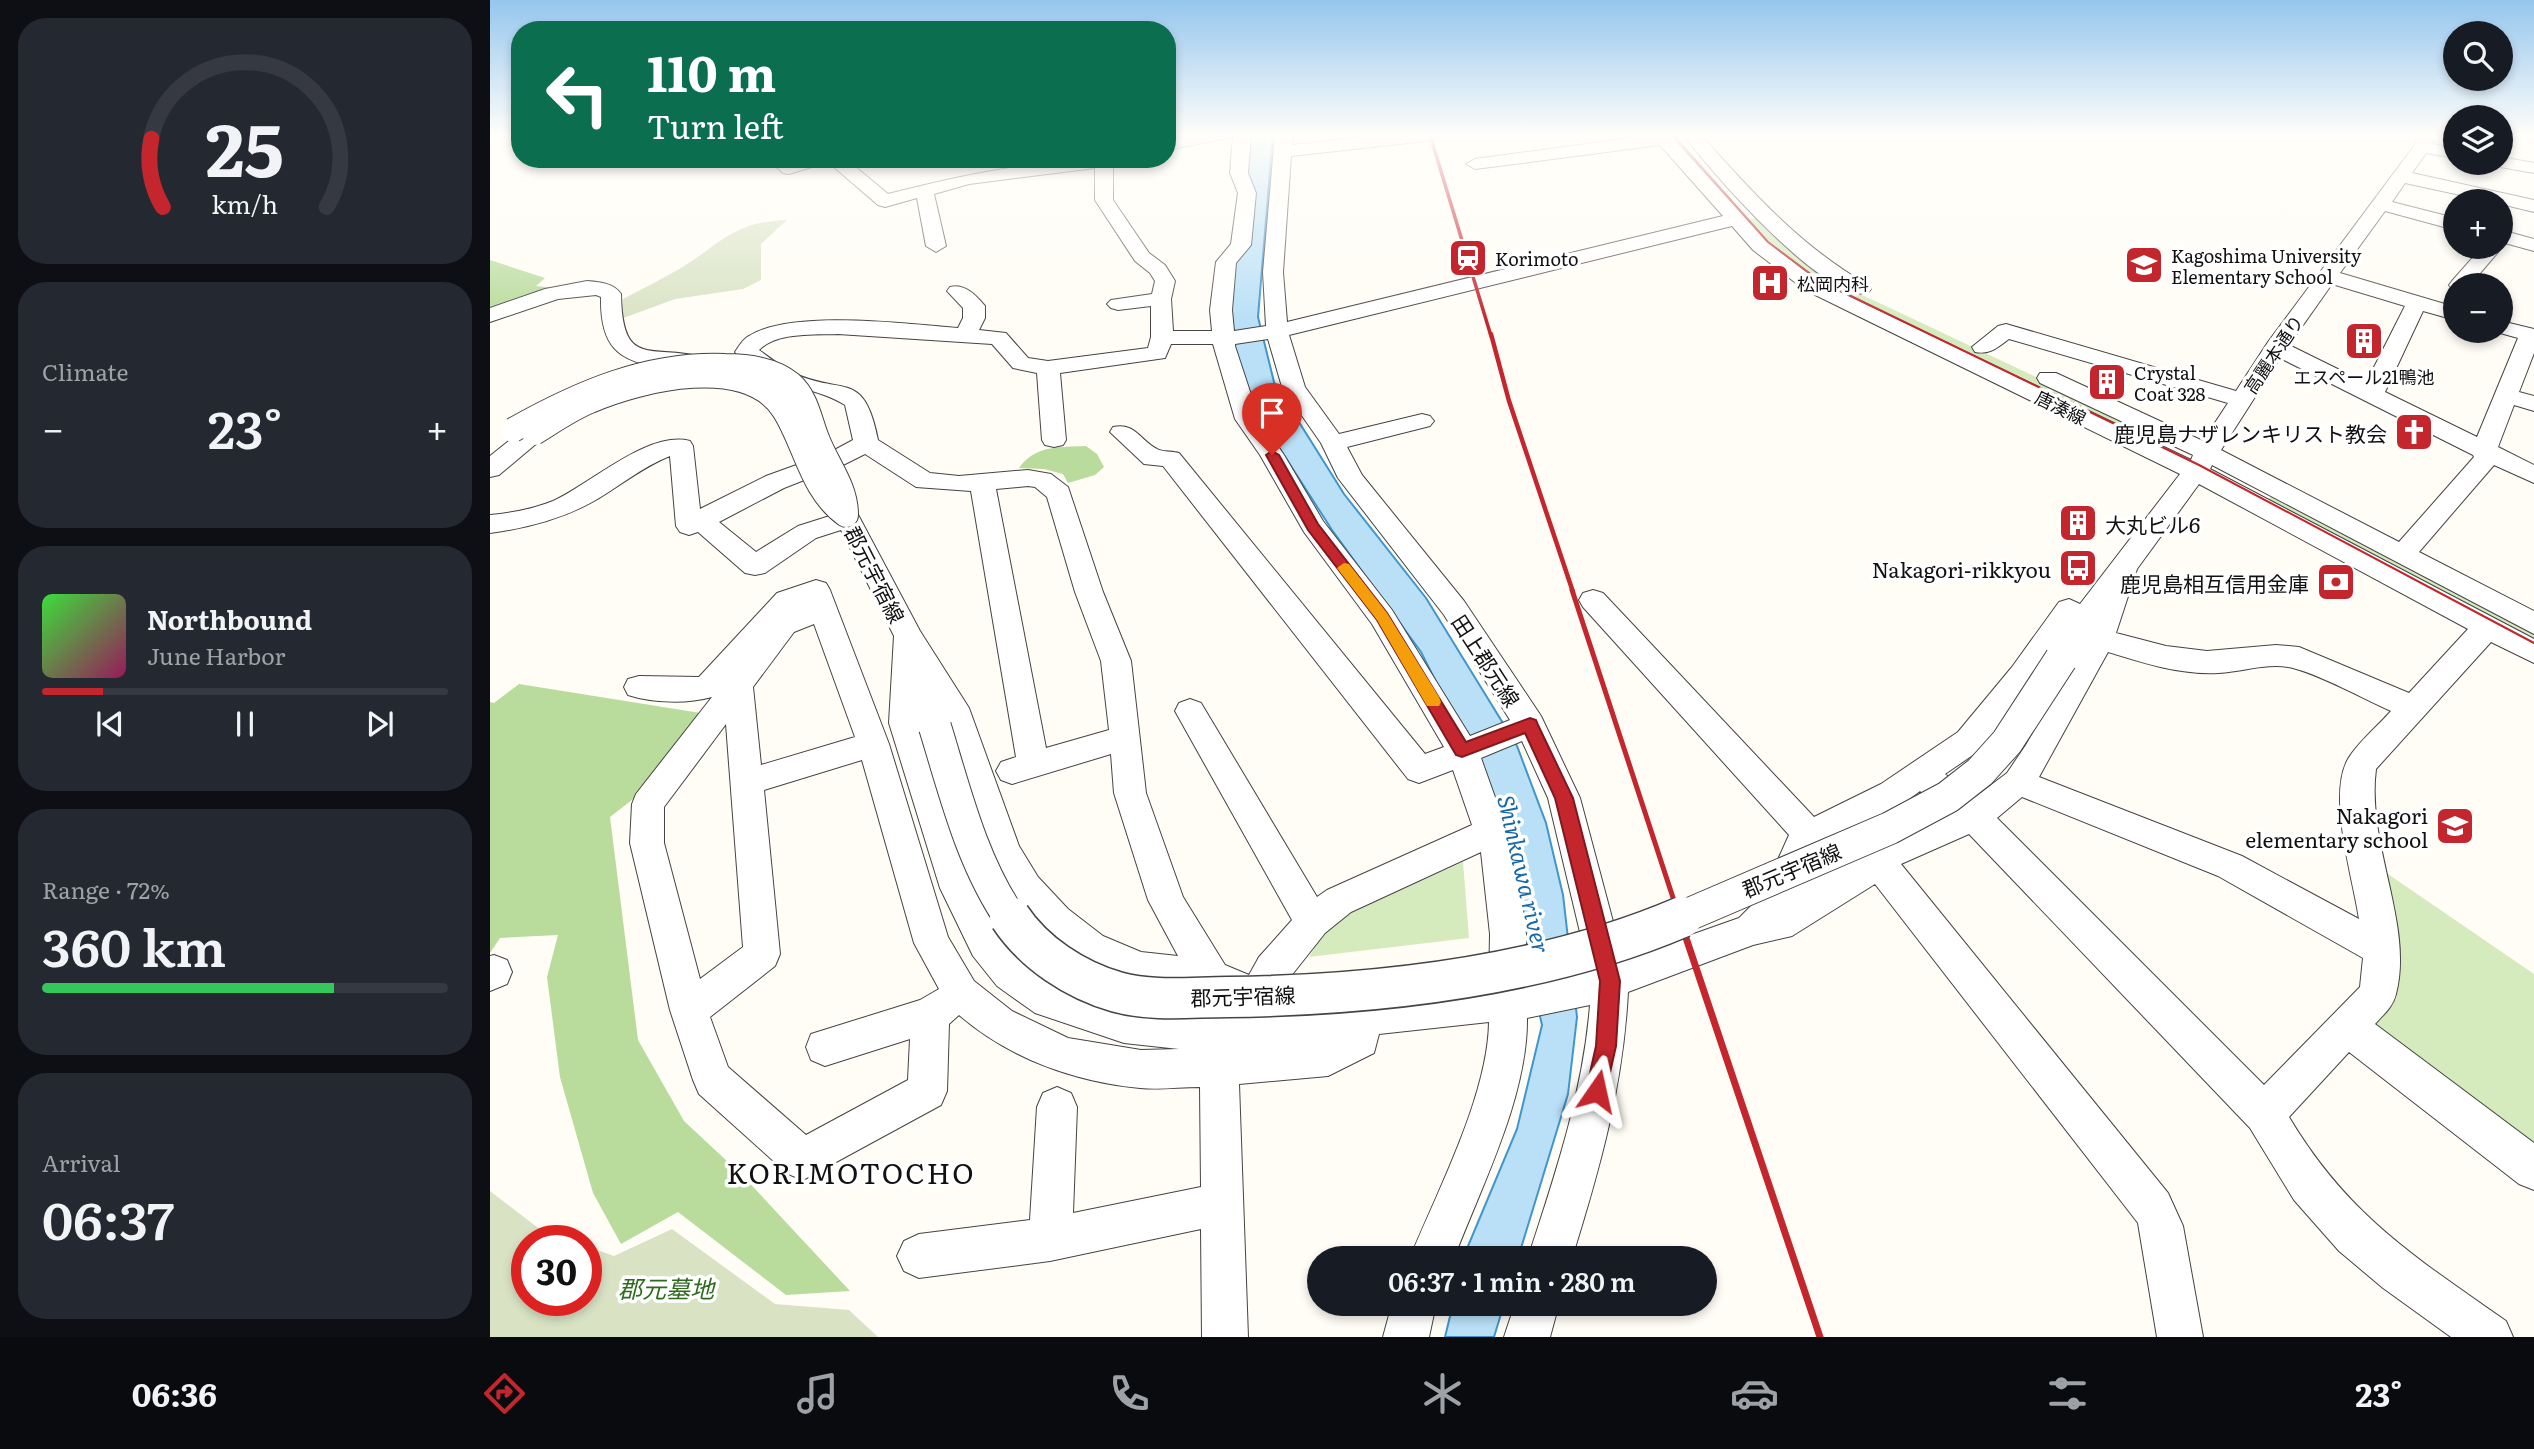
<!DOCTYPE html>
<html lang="en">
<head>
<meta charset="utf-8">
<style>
	:root { --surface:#171b24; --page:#242831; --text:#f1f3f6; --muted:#9ea1a6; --line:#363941; --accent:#c4262e }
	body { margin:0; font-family:Literata,"Noto Sans JP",serif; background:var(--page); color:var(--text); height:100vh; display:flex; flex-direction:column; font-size:26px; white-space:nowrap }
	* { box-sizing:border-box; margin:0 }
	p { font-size:23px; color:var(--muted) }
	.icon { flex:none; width:38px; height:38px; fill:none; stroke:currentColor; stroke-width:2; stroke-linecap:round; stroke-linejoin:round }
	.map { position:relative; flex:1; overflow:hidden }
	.sheet { display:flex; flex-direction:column; gap:18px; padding:18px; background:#0d0f14; width:490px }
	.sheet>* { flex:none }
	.top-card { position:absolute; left:21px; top:21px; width:665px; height:147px; border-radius:28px; box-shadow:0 4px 10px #0003; background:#0b6e4f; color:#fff; overflow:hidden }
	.tools { position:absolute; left:1953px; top:21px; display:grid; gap:14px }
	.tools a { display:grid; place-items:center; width:70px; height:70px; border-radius:50%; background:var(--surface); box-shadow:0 4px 10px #0003; font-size:35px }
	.speed { position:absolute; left:21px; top:1225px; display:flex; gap:14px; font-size:35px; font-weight:700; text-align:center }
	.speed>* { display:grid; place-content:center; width:91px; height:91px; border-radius:50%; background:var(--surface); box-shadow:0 4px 10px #0003; line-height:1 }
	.speed .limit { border:10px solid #d22; background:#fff; color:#111 }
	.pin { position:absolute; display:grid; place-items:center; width:60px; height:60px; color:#fff; margin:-72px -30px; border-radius:50% 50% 50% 0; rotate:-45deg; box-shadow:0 0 7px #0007 }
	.pin .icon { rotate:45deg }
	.me { position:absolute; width:77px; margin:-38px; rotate:11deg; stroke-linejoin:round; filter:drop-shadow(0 0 5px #0008) }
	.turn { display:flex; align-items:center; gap:24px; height:147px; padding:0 21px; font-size:32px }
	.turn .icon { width:91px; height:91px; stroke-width:2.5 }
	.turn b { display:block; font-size:49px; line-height:60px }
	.big { font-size:52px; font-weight:600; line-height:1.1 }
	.sheet .tile { flex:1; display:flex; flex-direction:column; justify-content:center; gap:10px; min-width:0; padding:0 24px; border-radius:28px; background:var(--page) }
	.sheet .dial { align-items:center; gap:0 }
	.dial svg { height:182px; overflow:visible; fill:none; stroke:var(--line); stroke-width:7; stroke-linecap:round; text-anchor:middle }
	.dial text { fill:var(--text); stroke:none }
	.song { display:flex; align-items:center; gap:21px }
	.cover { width:84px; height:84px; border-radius:10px; background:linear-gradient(135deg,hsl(120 70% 55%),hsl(330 70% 35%)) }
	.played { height:7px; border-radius:4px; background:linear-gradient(90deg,var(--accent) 15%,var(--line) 15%) }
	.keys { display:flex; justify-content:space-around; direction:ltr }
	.heat { display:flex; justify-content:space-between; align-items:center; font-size:38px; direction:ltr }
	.charge { height:10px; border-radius:5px; background:linear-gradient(90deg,#34c759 72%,var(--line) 0) }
	.trip { position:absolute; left:817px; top:1246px; width:410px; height:70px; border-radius:35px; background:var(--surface); box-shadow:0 4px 10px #0003; font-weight:600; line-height:70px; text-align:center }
	.tabs { display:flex; height:112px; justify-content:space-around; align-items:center; background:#090b0e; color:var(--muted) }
	.tabs .icon { width:49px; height:49px }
	.tabs .on { color:var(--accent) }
	.tabs b { font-size:32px; color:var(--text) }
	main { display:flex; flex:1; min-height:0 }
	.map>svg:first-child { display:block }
</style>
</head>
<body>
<main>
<section class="sheet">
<div class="tile dial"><svg viewBox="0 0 100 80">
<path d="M14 69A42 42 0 1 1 86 69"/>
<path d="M14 69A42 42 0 0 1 9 39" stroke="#c4262e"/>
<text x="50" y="56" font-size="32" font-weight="700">25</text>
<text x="50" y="72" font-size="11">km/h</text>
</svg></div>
<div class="tile"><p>Climate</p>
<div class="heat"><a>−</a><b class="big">23°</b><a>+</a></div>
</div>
<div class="tile">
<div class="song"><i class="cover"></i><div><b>Northbound</b><p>June Harbor</p></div></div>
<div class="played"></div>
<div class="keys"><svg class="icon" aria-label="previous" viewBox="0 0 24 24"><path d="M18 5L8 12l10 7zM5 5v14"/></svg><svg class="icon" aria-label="pause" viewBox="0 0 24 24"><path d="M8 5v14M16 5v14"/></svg><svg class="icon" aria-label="next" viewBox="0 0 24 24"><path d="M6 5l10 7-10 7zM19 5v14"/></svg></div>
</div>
<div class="tile"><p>Range · 72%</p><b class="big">360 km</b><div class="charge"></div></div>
<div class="tile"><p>Arrival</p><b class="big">06:37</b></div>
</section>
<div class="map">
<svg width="2044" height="1337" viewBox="0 0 2044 1337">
	<rect width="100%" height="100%" fill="#fffdf5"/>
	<g fill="#d5ebbd">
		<path d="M1269,218L1327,271L1366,292L1656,429L1647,437L1355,297C1315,275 1287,254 1255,220Z"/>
		<path d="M1785,494L2044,631V646L1774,502Z"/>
		<path d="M973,862L979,938L819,957L840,922Z"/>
		<path d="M1892,870L2044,974V1162L1875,1025Z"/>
	</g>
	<g fill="#b9dc9c">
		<path d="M0,260L55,278L46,286L66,288L35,295L0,308Z"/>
		<path d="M596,446L607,454L614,467L605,475L578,483L573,474L554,469L529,468C545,445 570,447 596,446Z"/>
		<path d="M29,684L223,715L169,779L120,817L148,1040L194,1121L253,1176L360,1291L296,1295L188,1212L131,1244L103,1193L70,1077L57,977L68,935L10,938L0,953V702L4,703Z"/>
	</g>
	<g fill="#d9e3c4">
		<path d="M297,220L271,244V280L253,289L185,299L128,320L133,299C152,289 172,279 191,268C233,242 243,222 297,220Z"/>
		<path d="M0,1191L52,1231L80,1241H37V1300H96V1246L124,1256L182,1229L285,1304L359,1310L388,1337H0Z"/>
	</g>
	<g fill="#b9e0f7" stroke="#3f96cf" stroke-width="2">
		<path d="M758,135H783L768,317L784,382L854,494L936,598L1027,746L1056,823L1073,895L1087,1017L1078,1094L1028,1258H973L1027,1129L1052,1025L1029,922L973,735L931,652L842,530L774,424L743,359L738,323L743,263L757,246L762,182L755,177Z"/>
		<path d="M963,1304H1014L1004,1337H955Z"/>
	</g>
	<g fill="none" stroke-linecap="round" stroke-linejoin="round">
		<defs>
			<g id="minor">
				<path d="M705,135H761L758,173L766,193L761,245L746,263L742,310L744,331L776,326L773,272L785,135H803L802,145L896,135H953L945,140L801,156L793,272L797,322L1233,216L1170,145L985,169L976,164L985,159L1163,135H1180L1277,242L1329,282L1701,460L1703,455L1550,383L1547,378L1550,373H1566L1713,441L1738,403L1519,339C1508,347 1500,355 1485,352L1482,347L1508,326L1516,324L1746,391L1778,342L1924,146L1928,135H1946L1942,144L1965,148V158L1936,153L1922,173L2044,200V212L2011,204V201H1998L1915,183L1902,202L1965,218V230L1895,211L1850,273L1965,307V320L1933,311L1895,392L1987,437L2028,338L2003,331H2011V321L2044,329V353L2029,392L2044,396V411L2024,405L2008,447L2044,465V483L2004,465L1929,552L2044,611V634L1722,465L1720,469L2044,639V663L2001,642L1886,769C1876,845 1924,924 1906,994C1903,1007 1893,1015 1885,1024L2044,1143V1190L2029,1184L1859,1052L1799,1117C1858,1216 1925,1257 2016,1321L2023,1337H1961L1893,1288L1849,1251L1804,1200L1760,1128L1479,834L1411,864L1678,1193L1693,1226L1713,1337H1667L1648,1223L1385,884L1302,936L1263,945L1138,992C1133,1087 1110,1168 1082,1258H1038C1065,1175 1093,1093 1100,1005L1037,1018C1038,1096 992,1185 964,1258H920C948,1190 998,1095 999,1022L889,1034L884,1053L838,1076L749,1084L758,1337H712L711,1229L560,1261L429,1278L414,1271L407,1256L414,1241L429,1234L540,1220L547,1107L553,1093L567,1087L581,1093L587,1107L583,1213L711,1187L710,1087C690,1087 670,1090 650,1088C584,1082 519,1058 469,1015L459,1024L457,1091L451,1105L313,1180L298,1174L209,1094L203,1080L180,1010L140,843L142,804L146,794L222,697C197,704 163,703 138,695L134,687L138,679L149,676L209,677L287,593L326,580L336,583L340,590L399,744L458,937L484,981L522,1011L578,1038L651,1050L689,1049L634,1043L545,1013L507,986L483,956L450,888L399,723L404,636L351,530L326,538L275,573L265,575L255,573L208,532L199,535L190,532L186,526L180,456C152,467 130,486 104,501C72,519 37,528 0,533V515C22,513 43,509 63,501C101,484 158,430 200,441L203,446L210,509L276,476L337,454L363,440L355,405C331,390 299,386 272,377C265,367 252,363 245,352C249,346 253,339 259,336C302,309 417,324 468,328L473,318V308L457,291L460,287C474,283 486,295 495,306V318L489,330L516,333L538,358L558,361L658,348L661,337V306L628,310L621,308L617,304L621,300L662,294L665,281L660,273L645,261L605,200V168L479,184L444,194L456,246L446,252L436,246L427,198L395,207L388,205L338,162L299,174L293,173L278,159H298L302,162L313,159H356L398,194C471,175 549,159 626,159L623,163V200L659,253L675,265L685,281L681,299L683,331H722L720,310L726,262L741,244L748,193L740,173L743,137L677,150V140ZM1242,226L1263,250L1315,290L1690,474L1590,604L1579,599L1569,602L1522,667L1468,732L1391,784L1324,817L1113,593L1103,590L1093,593L1089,600L1093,607L1299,835L1272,895L1249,918L1133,959L1090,798L1051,716L974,601L872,475L857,447L940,426L944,421L940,416L932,414L849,434L815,387L799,335ZM1842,284L1915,306L1876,383L1799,345ZM348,334L502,344L523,368L547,373L552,440L555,445L564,447L573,445L576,440L570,373L675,358L681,344H723L745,419L770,455L814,532L882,624L954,747L935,754L689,453C682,451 672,452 667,449C650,440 645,422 623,427L620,432L654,464L673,466L918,779L929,783L963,770L982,825L837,890L827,897L711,703L700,699L689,703L685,711L802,920L769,957L759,975L735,965L693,897L656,793L641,661L613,592L578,487L561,474L538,470L469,476L440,473L388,440C374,367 351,397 301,372C290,366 279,357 269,350C287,332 323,335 348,334ZM778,339L792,387L831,443L848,478L954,615L1020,720L980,736L902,610L833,521L794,455L769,419L745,346V344ZM1790,358L1983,455L1984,457L1909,542L1731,450ZM375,454L426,487L481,491L526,757L511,762L506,771L511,780L522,784L621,754L624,793L658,900L688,956L651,952L613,936L578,909L548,877L529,846L479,708L430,631L365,509L356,506L347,509L343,515L308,526L266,552L229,522L294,488L355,464ZM1709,484L1978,629L1919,693L1809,647L1786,645L1717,651L1676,646L1626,633L1647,569ZM538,486L545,487L557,497L585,592L611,661L619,730L556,748L506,489ZM324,624L365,737L271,765L263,687L304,632ZM1618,652C1653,663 1691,675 1728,673C1752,672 1779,662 1803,668C1833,676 1872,698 1901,711C1888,726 1868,742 1858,759C1837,796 1863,878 1869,919L1752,856L1549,777ZM1558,662L1561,667L1571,670L1580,667L1536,745L1517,773L1484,798L1455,774L1490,750ZM236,724L253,947L210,979L174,843V807ZM457,733C495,846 515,941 642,983C667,992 696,986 721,994C731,998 740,1004 749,1009C635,1016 530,1003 483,883C464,835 451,785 435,736L445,739ZM1032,741L1058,798L1099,970L1037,982L1036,934L1027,859L991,758ZM372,760L424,943L449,989L430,1000L321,1034L316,1047L321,1060L335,1066L420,1039L418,1080L316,1135L238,1067L220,1017L285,966L290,954L274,790ZM1430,791L1457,814L1350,859L1327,863L1322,856L1332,845L1415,802ZM1532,797L1728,876L1873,958L1870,987L1774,1085L1507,818ZM991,852L1000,934L999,987L848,1002L790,990L835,933L861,912Z"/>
				<path d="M1194,135H1211C1262,192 1311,247 1378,285L1381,289L1378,293C1336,304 1218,169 1194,135Z"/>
				<path d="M2011,157L2044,163V173L2005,166L2003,163H2011Z"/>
				<path d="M2011,230L2044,239V251L2011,242Z"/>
				<path d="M2011,245L2012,247L2009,251L1980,285H1965V290L1962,289L1959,285L1962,281L1992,247Z"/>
				<path d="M97,281C109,282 124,283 131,294C132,369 160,344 212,357L215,362L212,367C199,370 186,368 174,367C126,363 110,344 111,297L106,295L68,299L0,322V308L55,289Z"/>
				<path d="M44,426L53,428L56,433L53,438L9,475L0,477V456L35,428Z"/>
				<path d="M4,955L17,960L22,972L17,984L0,991V956Z"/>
				<path d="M902,1304H946L939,1337H893Z"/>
				<path d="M1025,1304H1069L1060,1337H1014Z"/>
			</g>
		</defs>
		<use href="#minor" stroke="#444" stroke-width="2"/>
		<use href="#minor" fill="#fff" fill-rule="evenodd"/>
		<path stroke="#c4262e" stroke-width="2" d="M1183,135L1278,242L1330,281L1709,465L2044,643"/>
		<path stroke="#c4262e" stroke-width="3.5" d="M940,135L1001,336"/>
		<path stroke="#c4262e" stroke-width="4.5" d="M1001,334L1019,401L1083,592"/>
		<path stroke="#c4262e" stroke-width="5" d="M1082,590L1190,919"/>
		<path stroke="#c4262e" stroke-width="7" d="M1189,917L1330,1337"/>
		<defs>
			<path id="minor-bridge-far2" d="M23,430C89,393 157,363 235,366C257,366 283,369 301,384C317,398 320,422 328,441C338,466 356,487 356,515C321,490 316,445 294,410C258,353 151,379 100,401C80,409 62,422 44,433"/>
			<g id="minor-bridge-far1">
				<path d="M445,727C465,792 482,863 521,919"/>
				<path d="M1188,919L1400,828L1458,797L1490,772L1517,742L1571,659"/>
			</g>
			<path id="minor-bridge" d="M520,917C544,953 585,980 627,992C663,1002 702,997 738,997C887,995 1054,976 1192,917"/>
		</defs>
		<use href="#minor-bridge-far2" stroke="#444" stroke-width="26" stroke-linecap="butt"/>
		<use href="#minor-bridge-far1" stroke="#444" stroke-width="34" stroke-linecap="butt"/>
		<use href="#minor-bridge" stroke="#444" stroke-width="43" stroke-linecap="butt"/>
		<use href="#minor-bridge-far2" stroke="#fff" stroke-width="24"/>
		<use href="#minor-bridge-far1" stroke="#fff" stroke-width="32"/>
		<use href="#minor-bridge" stroke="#fff" stroke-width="40"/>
	</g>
	<linearGradient id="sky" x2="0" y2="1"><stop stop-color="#95c6ee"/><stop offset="0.42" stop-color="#fffefa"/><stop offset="1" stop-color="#fffefa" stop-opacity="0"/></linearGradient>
	<rect width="2044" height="322" fill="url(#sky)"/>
	<path fill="#c4262e" stroke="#7f191e" stroke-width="2" d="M782,451L789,455L828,524L897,613L976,742L1040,718L1046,720L1048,725L1083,798L1130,981L1126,1046L1114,1099L1107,1102L1099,1099L1096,1091L1106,1046L1110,981L1065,798L1035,733L972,757L966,755L887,620L818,530L776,455Z"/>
	<path fill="#f59e0b" d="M854,563L859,564L897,613L949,697L951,702L949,706H937L887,620L847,568Z"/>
	<defs>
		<symbol id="station-square" viewBox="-11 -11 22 22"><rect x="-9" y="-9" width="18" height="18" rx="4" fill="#c4262e" stroke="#fff"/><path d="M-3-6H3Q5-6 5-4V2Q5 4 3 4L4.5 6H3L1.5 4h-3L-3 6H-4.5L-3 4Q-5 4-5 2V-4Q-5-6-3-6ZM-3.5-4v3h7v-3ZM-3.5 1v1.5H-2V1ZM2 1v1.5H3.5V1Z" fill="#fff"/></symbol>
		<symbol id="school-square" viewBox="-11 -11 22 22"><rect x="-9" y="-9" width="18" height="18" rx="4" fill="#c4262e" stroke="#fff"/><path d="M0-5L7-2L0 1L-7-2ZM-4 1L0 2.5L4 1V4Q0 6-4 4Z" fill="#fff"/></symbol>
		<symbol id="hospital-square" viewBox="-11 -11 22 22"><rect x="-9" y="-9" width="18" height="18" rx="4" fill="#c4262e" stroke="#fff"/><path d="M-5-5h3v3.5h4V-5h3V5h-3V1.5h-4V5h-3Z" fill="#fff"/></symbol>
		<symbol id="building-square" viewBox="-11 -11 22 22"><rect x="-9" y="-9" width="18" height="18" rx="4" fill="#c4262e" stroke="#fff"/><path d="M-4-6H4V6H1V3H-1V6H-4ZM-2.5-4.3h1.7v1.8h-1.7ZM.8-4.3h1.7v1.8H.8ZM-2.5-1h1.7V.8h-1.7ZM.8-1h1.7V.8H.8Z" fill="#fff"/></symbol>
		<symbol id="church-square" viewBox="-11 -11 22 22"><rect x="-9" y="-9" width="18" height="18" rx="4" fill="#c4262e" stroke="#fff"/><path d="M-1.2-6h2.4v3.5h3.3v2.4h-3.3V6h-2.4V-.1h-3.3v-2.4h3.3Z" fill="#fff"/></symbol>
		<symbol id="bus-square" viewBox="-11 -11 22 22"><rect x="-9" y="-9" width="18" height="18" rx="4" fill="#c4262e" stroke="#fff"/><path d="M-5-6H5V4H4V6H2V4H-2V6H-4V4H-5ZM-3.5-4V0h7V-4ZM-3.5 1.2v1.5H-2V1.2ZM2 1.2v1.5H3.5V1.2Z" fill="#fff"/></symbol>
		<symbol id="bank-square" viewBox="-11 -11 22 22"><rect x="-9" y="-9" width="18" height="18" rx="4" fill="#c4262e" stroke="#fff"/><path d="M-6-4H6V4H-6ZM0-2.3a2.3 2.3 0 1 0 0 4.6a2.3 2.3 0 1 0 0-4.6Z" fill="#fff"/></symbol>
	</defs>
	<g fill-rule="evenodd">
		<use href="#station-square" x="956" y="236" width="44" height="44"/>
		<use href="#school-square" x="1632" y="243" width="44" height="44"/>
		<use href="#hospital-square" x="1258" y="261" width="44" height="44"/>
		<use href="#building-square" x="1852" y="319" width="44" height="44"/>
		<use href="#building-square" x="1595" y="360" width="44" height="44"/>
		<use href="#church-square" x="1902" y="410" width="44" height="44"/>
		<use href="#building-square" x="1566" y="501" width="44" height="44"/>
		<use href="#bus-square" x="1566" y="546" width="44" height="44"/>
		<use href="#bank-square" x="1824" y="560" width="44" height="44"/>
		<use href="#school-square" x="1943" y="804" width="44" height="44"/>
	</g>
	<g text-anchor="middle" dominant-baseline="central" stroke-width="7" stroke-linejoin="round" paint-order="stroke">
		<g font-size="18" fill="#111" stroke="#fff" text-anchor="start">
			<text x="1681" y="255">Kagoshima University<tspan x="1681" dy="21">Elementary School</tspan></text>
			<text x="1005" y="258">Korimoto</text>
			<text x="1307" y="283">松岡内科</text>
			<text x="1644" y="372">Crystal<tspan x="1644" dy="21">Coat 328</tspan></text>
			<text x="1874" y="376" text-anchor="middle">エスペール21鴨池</text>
		</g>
		<g font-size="18" fill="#111" stroke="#fff">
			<text transform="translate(1783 354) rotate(-56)">高麗本通り</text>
			<text transform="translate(1571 407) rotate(26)">唐湊線</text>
		</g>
		<g font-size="21" fill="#111" stroke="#fff" text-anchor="end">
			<text x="1897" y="432">鹿児島ナザレンキリスト教会</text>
			<text x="1615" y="523" text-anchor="start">大丸ビル6</text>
			<text x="1561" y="568">Nakagori-rikkyou</text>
			<text x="1819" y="582">鹿児島相互信用金庫</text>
			<text x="1938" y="814">Nakagori<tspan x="1938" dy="24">elementary school</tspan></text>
		</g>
		<g font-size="21" fill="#111" stroke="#fff">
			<text transform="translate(386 574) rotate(63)">郡元宇宿線</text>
			<text transform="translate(997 660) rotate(57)">田上郡元線</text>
			<text transform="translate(1301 869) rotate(-23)">郡元宇宿線</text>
			<text transform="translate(753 995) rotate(-2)">郡元宇宿線</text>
		</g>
		<g font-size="23" font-style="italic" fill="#1768a6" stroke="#fff">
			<text transform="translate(1035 874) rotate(77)">Shinkawa river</text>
		</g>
		<g font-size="24" font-style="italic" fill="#2f6b1f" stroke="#fff">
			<text x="176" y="1287">郡元墓地</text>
		</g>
		<g font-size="28" letter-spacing="2" fill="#111" stroke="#fff">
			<text x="361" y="1172">KORIMOTOCHO</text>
		</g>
	</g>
</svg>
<div class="tools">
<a><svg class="icon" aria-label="search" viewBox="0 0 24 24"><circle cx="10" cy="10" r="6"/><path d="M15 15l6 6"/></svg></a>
<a><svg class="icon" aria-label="layers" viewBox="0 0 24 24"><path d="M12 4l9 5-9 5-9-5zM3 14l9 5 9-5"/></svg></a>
<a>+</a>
<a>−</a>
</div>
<div class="speed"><div class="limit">30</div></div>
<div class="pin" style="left:782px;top:455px;background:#d93025"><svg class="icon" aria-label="arrive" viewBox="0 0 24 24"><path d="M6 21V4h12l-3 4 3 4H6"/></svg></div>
<svg class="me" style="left:1107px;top:1091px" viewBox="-20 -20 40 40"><path d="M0-17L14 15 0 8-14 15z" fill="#c4262e" stroke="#fff" stroke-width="4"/></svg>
<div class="trip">06:37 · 1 min · 280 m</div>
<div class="top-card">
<div class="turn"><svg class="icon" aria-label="left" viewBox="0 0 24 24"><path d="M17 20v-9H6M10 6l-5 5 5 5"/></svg><div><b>110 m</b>Turn left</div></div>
</div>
</div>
</main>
<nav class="tabs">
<b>06:36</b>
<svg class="icon on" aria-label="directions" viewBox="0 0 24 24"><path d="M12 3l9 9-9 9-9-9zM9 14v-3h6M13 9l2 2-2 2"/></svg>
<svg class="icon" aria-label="music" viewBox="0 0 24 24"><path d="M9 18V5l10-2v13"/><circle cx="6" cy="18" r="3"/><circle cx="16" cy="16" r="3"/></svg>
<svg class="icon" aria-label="phone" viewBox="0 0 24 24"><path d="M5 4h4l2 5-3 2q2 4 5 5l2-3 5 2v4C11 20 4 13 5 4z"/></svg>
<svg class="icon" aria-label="climate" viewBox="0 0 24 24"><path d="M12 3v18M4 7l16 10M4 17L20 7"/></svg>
<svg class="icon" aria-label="car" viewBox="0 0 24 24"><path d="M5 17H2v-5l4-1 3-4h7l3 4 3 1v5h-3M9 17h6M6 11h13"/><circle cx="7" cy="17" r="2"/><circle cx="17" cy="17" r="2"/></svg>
<svg class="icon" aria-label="filters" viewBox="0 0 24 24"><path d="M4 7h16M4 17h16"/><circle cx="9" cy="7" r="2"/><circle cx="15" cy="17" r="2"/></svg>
<b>23°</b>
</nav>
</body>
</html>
